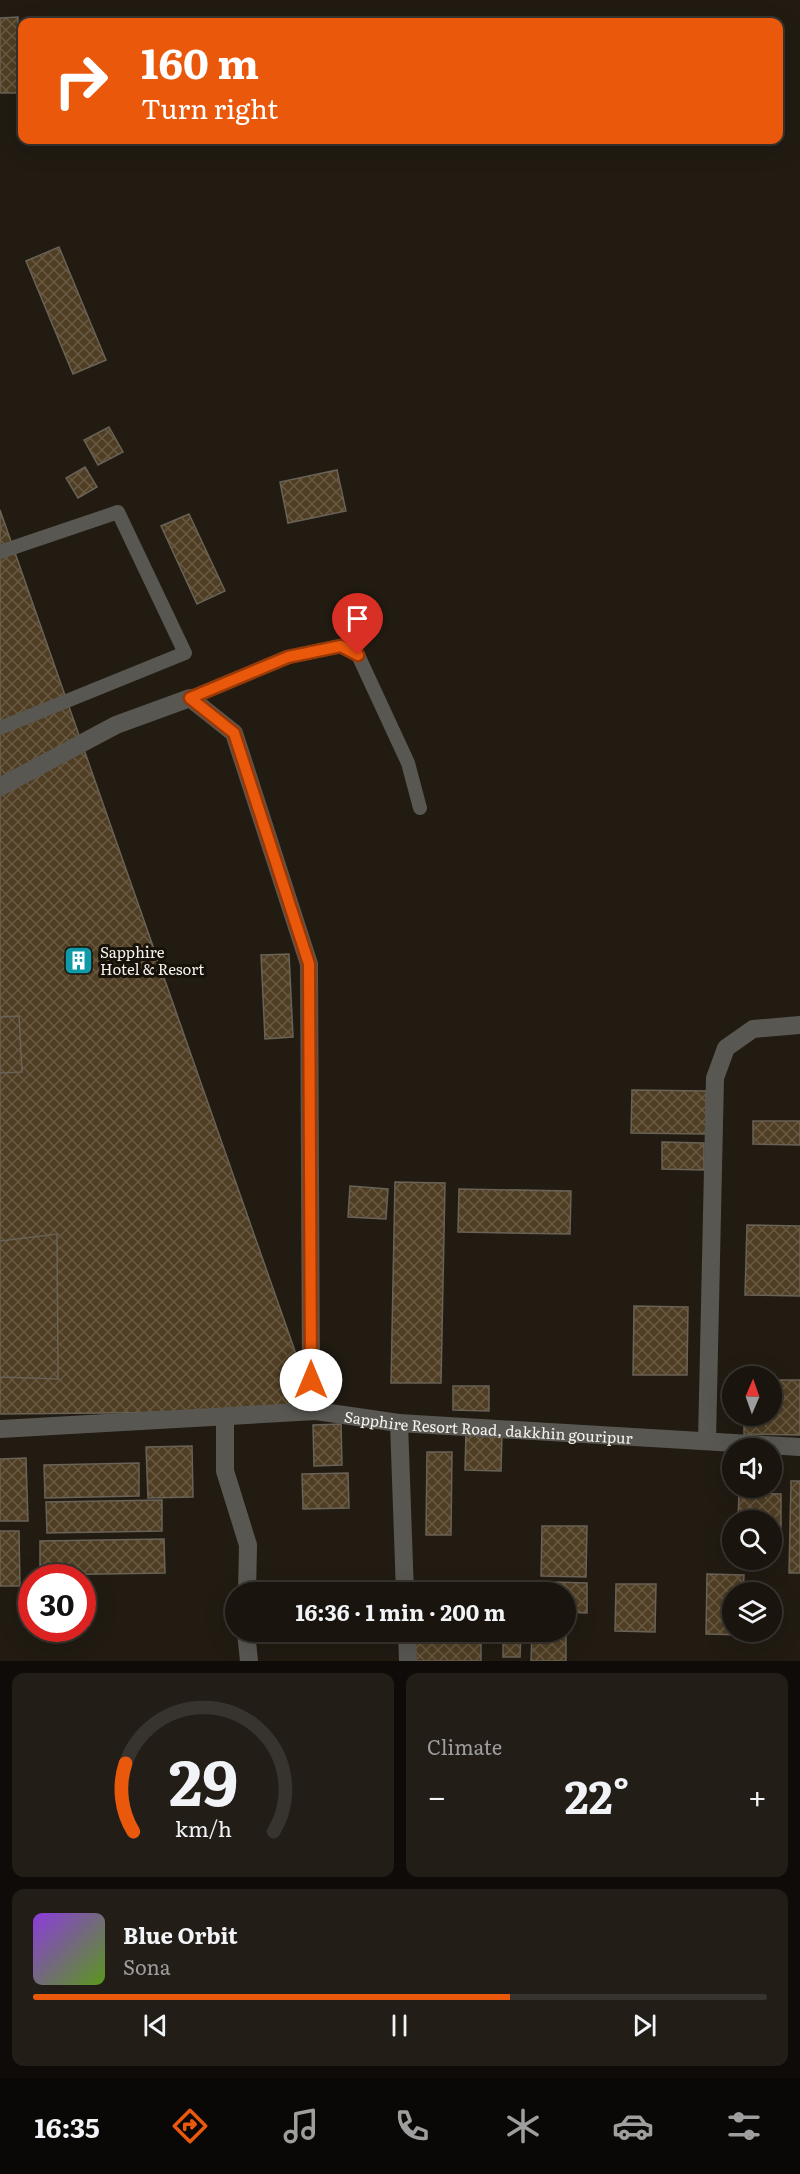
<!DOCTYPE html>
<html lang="en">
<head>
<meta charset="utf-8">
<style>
	:root { --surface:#19140e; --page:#221d17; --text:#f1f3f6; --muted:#9f9e9e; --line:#37332e; --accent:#ea580c }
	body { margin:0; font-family:Literata,serif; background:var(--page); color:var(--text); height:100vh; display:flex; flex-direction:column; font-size:22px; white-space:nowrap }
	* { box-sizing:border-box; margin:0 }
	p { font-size:20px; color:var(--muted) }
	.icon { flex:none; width:33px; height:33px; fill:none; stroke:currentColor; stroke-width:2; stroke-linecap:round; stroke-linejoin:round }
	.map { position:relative; height:1661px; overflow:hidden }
	.details { display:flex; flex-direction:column; gap:12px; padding:12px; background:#0e0b08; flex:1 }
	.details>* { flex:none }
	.hud { position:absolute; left:18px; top:18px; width:765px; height:126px; border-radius:12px; box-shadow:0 6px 24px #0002,0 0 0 2px var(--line); background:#ea580c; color:#fff; overflow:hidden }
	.needle { width:39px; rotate:2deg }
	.fabs { position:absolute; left:722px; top:1366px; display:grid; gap:12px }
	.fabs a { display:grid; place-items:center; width:60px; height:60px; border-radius:50%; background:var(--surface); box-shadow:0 6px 24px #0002,0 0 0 2px var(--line); font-size:30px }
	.speed { position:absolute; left:18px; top:1564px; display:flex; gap:12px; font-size:30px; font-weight:700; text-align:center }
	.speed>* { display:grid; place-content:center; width:78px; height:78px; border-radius:50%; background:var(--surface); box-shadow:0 6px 24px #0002,0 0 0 2px var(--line); line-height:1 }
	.speed .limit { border:9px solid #d22; background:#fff; color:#111 }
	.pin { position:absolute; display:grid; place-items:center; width:51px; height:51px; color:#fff; margin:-62px -26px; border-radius:50% 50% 50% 0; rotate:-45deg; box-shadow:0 0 6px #0007 }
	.pin .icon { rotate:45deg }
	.me { position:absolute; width:66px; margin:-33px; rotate:0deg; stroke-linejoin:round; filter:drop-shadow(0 0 4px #0008) }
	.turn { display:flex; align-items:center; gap:21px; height:126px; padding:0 24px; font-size:27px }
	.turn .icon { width:78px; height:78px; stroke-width:2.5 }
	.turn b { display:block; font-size:42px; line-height:51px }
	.big { font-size:45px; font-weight:700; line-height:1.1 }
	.details .tile { flex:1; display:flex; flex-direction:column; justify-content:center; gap:9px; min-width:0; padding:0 21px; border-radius:12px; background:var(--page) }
	.details .dial { align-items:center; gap:0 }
	.dial svg { height:156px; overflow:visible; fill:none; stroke:var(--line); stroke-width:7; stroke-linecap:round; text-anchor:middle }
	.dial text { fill:var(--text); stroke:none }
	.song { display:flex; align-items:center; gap:18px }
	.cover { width:72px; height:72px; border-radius:9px; background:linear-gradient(135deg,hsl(270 70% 55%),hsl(90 70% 35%)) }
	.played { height:6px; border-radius:3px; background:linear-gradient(90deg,var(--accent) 65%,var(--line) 65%) }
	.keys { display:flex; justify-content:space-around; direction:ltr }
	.heat { display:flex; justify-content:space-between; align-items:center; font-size:33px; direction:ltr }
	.details .tiles { flex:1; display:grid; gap:12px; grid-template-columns:1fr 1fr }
	.tile:last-child { grid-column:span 2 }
	.trip { position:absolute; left:225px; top:1582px; width:351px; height:60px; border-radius:30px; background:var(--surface); box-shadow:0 6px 24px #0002,0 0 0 2px var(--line); font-weight:700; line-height:60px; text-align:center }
	.menu { display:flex; height:96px; justify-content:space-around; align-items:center; background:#0a0806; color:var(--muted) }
	.menu .icon { width:42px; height:42px }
	.menu .selected { color:var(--accent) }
	.menu b { font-size:27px; color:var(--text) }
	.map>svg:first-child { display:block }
</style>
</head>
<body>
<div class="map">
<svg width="800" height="1661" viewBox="0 0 800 1661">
	<defs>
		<pattern id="building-cross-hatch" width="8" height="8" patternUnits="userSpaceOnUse" patternTransform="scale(1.5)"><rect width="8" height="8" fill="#4f3e23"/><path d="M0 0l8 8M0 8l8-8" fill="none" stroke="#695a43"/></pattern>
	</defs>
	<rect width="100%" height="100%" fill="#211b12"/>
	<g fill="url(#building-cross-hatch)" stroke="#696257" stroke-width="1.5">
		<path d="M18,17L19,93H0V18Z"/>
		<path d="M59,247L106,360L73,374L26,261Z"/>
		<path d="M109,427L123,452L98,465L84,440Z"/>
		<path d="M85,467L97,487L78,498L66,478Z"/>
		<path d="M337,470L346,511L288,523L280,482Z"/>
		<path d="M0,510L316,1411L0,1414Z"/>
		<path d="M189,514L225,591L197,604L161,526Z"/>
		<path d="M289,954L293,1037L265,1039L261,955Z"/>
		<path d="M19,1016L22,1072L0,1073V1017Z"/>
		<path d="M632,1090L706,1091V1134L631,1133Z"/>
		<path d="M753,1121H800V1145L753,1144Z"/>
		<path d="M662,1142L704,1143V1170L662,1169Z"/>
		<path d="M395,1182L445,1183L441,1383H391Z"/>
		<path d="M350,1186L388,1189L386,1219L348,1217Z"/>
		<path d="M459,1189L571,1191L570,1234L458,1232Z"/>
		<path d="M747,1225L800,1226V1296L745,1295Z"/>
		<path d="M57,1234L58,1379L0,1377V1241Z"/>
		<path d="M634,1306L688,1307L687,1375H633Z"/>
		<path d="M771,1380H800V1435L744,1434V1416H771Z"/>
		<path d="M453,1386H489V1411L453,1410Z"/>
		<path d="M341,1424L342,1465L314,1466L313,1425Z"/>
		<path d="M466,1433H502L501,1471L465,1470Z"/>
		<path d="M192,1446L193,1497L148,1498L146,1447Z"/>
		<path d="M427,1452H452L451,1535H426Z"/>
		<path d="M26,1458L28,1521H0V1459Z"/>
		<path d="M139,1463V1496L45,1498L44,1465Z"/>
		<path d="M348,1473L349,1508L303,1509L302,1474Z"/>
		<path d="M791,1481H800V1573H789Z"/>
		<path d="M739,1493L781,1494V1531H771V1521H738Z"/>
		<path d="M162,1500V1531L47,1533L46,1502Z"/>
		<path d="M542,1526H587L586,1577L541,1576Z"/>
		<path d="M0,1531H19L20,1586H0Z"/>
		<path d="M164,1539L165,1573L40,1575V1541Z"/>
		<path d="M707,1574L744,1575L743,1593H732V1632H743L742,1635L706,1634Z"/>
		<path d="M552,1582L587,1583V1613L566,1612V1593H552Z"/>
		<path d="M616,1584H656L655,1632L615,1631Z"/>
		<path d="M566,1625V1661H531L532,1632H566Z"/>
		<path d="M415,1632H481V1661H414Z"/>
		<path d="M503,1632H521L520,1657H503Z"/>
	</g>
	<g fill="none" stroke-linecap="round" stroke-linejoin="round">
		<g stroke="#595752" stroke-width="14">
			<path d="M0,552L118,512L185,653L0,728"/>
			<path d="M190,698L288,657L341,646L358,655L408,763L420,808"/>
		</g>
		<g stroke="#595752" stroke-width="18">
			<path d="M0,787L116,725L190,698L234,733L309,964L311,1380L316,1411"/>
			<path d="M225,1417V1471L248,1545L247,1593"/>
			<path d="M399,1423L405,1593"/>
			<path id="s1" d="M0,1429L316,1411L399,1423L800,1447"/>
			<path d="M707,1441L715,1078L726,1048L753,1029L800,1025"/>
			<path d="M246,1632L249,1661"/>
			<path d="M407,1632L408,1661"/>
		</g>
	</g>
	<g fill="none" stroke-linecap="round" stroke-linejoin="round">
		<defs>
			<path id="route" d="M311,1380L309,964L234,733L190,698L288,657L341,646L358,655"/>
		</defs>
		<use href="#route" stroke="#983908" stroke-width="15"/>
		<use href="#route" stroke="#ea580c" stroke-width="10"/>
	</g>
	<defs>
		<symbol id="building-square" viewBox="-11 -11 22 22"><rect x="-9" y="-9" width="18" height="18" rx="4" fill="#0f9aa8" stroke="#171209"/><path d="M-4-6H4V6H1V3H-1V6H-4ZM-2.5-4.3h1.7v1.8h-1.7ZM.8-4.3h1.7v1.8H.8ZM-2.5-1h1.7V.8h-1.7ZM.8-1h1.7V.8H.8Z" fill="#fff"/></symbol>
	</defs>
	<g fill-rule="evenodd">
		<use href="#building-square" x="62" y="944" width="33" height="33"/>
	</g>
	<g text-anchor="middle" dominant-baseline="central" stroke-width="6" stroke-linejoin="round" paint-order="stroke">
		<g font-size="15" fill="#f6f2ec" stroke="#171209" text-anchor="start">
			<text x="100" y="951">Sapphire<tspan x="100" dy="17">Hotel &amp; Resort</tspan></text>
		</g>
		<g font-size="15" fill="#f6f2ec" stroke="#171209">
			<text stroke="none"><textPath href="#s1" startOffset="490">Sapphire Resort Road, dakkhin gouripur</textPath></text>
		</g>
	</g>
</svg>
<div class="fabs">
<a><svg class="needle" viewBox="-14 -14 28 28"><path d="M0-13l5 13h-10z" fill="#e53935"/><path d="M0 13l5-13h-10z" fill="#9f9e9e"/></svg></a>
<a><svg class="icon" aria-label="sound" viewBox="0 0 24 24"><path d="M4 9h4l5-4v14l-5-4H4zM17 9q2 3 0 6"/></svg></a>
<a><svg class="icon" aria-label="search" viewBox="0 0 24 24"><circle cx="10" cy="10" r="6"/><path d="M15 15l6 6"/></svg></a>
<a><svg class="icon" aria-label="layers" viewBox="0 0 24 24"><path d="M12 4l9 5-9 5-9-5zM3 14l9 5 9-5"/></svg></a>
</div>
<div class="speed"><div class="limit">30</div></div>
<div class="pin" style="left:358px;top:655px;background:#d93025"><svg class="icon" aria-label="arrive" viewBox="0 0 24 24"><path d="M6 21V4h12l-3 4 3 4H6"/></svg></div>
<svg class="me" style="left:311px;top:1380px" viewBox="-20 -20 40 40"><circle r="19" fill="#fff"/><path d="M0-13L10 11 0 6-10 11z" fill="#ea580c"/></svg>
<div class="trip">16:36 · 1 min · 200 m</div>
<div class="hud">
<div class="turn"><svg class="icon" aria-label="right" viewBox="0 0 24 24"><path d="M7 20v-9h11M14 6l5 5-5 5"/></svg><div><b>160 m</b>Turn right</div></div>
</div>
</div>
<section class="details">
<div class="tiles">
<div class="tile dial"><svg viewBox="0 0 100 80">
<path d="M14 69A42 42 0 1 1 86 69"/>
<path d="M14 69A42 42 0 0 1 10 34" stroke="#ea580c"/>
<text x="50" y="56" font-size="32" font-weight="700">29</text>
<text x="50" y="72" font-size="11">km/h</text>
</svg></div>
<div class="tile"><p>Climate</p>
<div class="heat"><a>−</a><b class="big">22°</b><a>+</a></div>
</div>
<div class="tile">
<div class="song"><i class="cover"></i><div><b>Blue Orbit</b><p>Sona</p></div></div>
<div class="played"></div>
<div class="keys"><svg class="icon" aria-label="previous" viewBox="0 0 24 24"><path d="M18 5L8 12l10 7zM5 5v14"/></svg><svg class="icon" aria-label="pause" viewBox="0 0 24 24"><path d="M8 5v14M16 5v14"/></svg><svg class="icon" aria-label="next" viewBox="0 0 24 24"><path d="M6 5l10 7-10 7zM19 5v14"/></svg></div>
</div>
</div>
</section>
<nav class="menu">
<b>16:35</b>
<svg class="icon selected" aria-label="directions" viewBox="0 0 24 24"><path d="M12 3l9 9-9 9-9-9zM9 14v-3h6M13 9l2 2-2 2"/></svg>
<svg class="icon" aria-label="music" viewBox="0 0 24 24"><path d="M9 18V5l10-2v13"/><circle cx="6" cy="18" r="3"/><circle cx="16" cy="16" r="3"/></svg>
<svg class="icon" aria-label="phone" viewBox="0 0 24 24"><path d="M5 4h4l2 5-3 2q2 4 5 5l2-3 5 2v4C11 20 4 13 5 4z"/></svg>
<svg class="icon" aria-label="climate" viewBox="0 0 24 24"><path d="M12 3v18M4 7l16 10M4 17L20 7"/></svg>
<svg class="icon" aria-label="car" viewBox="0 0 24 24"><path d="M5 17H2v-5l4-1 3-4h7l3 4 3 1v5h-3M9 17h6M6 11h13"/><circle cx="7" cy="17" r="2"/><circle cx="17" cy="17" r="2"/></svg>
<svg class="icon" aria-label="filters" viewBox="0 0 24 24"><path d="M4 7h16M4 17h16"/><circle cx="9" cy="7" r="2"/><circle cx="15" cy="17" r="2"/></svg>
</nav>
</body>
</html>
